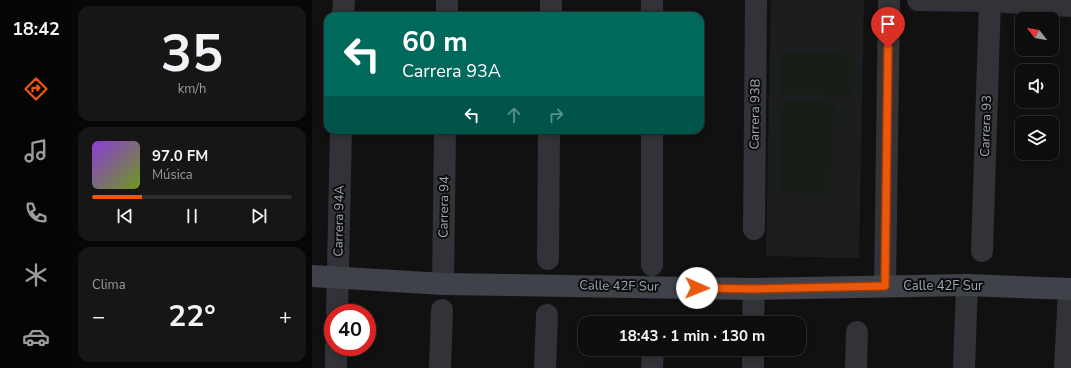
<!DOCTYPE html>
<html lang="es">
<head>
<meta charset="utf-8">
<style>
	:root { --surface:#0d0d0e; --page:#161617; --text:#f1f3f6; --muted:#9a9c9e; --line:#2d2d2e; --accent:#ea580c }
	body { margin:0; font-family:"Nunito Sans",sans-serif; background:var(--page); color:var(--text); height:100vh; display:flex; flex-direction:column; font-size:15px; white-space:nowrap }
	* { box-sizing:border-box; margin:0 }
	p { font-size:13px; color:var(--muted) }
	.icon { flex:none; width:22px; height:22px; fill:none; stroke:currentColor; stroke-width:2; stroke-linecap:round; stroke-linejoin:round }
	.map { position:relative; flex:1; overflow:hidden }
	.sheet { display:flex; flex-direction:column; gap:6px; padding:6px; background:#070708; width:240px }
	.sheet>* { flex:none }
	.hud { position:absolute; left:12px; top:12px; width:380px; height:122px; border-radius:12px; box-shadow:0 2px 10px #0003,0 0 0 1px var(--line); background:#00695c; color:#fff; overflow:hidden }
	.needle { width:26px; rotate:301deg }
	.controls { position:absolute; left:703px; top:12px; display:grid; gap:8px }
	.controls a { display:grid; place-items:center; width:44px; height:44px; border-radius:8px; background:var(--surface); box-shadow:0 2px 10px #0003,0 0 0 1px var(--line); font-size:20px }
	.speed { position:absolute; left:12px; top:304px; display:flex; gap:8px; font-size:20px; font-weight:700; text-align:center }
	.speed>* { display:grid; place-content:center; width:52px; height:52px; border-radius:50%; background:var(--surface); box-shadow:0 2px 10px #0003,0 0 0 1px var(--line); line-height:1 }
	.speed .limit { border:6px solid #d22; background:#fff; color:#111 }
	.pin { position:absolute; display:grid; place-items:center; width:34px; height:34px; color:#fff; margin:-41px -17px; border-radius:50% 50% 50% 0; rotate:-45deg; box-shadow:0 0 4px #0007 }
	.pin .icon { rotate:45deg }
	.me { position:absolute; width:44px; margin:-22px; rotate:91deg; stroke-linejoin:round; filter:drop-shadow(0 0 3px #0008) }
	.turn { display:flex; align-items:center; gap:14px; height:84px; padding:0 12px; font-size:18px }
	.turn .icon { width:52px; height:52px; stroke-width:2.5 }
	.turn b { display:block; font-size:28px; line-height:34px }
	.lanes { display:flex; align-items:center; height:38px; padding:0 12px; background:#0003; justify-content:center; gap:20px; direction:ltr }
	.lanes .off { opacity:.35 }
	.big { font-size:30px; font-weight:700; line-height:1.1 }
	.sheet .card { flex:1; display:flex; flex-direction:column; justify-content:center; gap:6px; min-width:0; padding:0 14px; border-radius:12px; background:var(--page) }
	.sheet .dial { align-items:center; gap:0 }
	.dial b { font-size:52px; line-height:1 }
	.song { display:flex; align-items:center; gap:12px }
	.cover { width:48px; height:48px; border-radius:6px; background:linear-gradient(135deg,hsl(270 70% 55%),hsl(80 70% 35%)) }
	.played { height:4px; border-radius:2px; background:linear-gradient(90deg,var(--accent) 25%,var(--line) 25%) }
	.keys { display:flex; justify-content:space-around; direction:ltr }
	.heat { display:flex; justify-content:space-between; align-items:center; font-size:22px; direction:ltr }
	.trip { position:absolute; left:266px; top:316px; width:228px; height:40px; border-radius:12px; background:var(--surface); box-shadow:0 2px 10px #0003,0 0 0 1px var(--line); font-weight:700; line-height:40px; text-align:center }
	main { display:flex; flex:1; min-height:0 }
	.tab-bar { display:flex; flex-direction:column; width:72px; justify-content:space-around; align-items:center; background:#050506; color:var(--muted) }
	.tab-bar .icon { width:28px; height:28px }
	.tab-bar .current { color:var(--accent) }
	.tab-bar b { font-size:18px; color:var(--text) }
	.map>svg:first-child { display:block }
</style>
</head>
<body>
<main>
<nav class="tab-bar">
<b>18:42</b>
<svg class="icon current" aria-label="directions" viewBox="0 0 24 24"><path d="M12 3l9 9-9 9-9-9zM9 14v-3h6M13 9l2 2-2 2"/></svg>
<svg class="icon" aria-label="music" viewBox="0 0 24 24"><path d="M9 18V5l10-2v13"/><circle cx="6" cy="18" r="3"/><circle cx="16" cy="16" r="3"/></svg>
<svg class="icon" aria-label="phone" viewBox="0 0 24 24"><path d="M5 4h4l2 5-3 2q2 4 5 5l2-3 5 2v4C11 20 4 13 5 4z"/></svg>
<svg class="icon" aria-label="climate" viewBox="0 0 24 24"><path d="M12 3v18M4 7l16 10M4 17L20 7"/></svg>
<svg class="icon" aria-label="car" viewBox="0 0 24 24"><path d="M5 17H2v-5l4-1 3-4h7l3 4 3 1v5h-3M9 17h6M6 11h13"/><circle cx="7" cy="17" r="2"/><circle cx="17" cy="17" r="2"/></svg>
</nav>
<section class="sheet">
<div class="card dial"><b>35</b><p>km/h</p></div>
<div class="card">
<div class="song"><i class="cover"></i><div><b>97.0 FM</b><p>Música</p></div></div>
<div class="played"></div>
<div class="keys"><svg class="icon" aria-label="previous" viewBox="0 0 24 24"><path d="M18 5L8 12l10 7zM5 5v14"/></svg><svg class="icon" aria-label="pause" viewBox="0 0 24 24"><path d="M8 5v14M16 5v14"/></svg><svg class="icon" aria-label="next" viewBox="0 0 24 24"><path d="M6 5l10 7-10 7zM19 5v14"/></svg></div>
</div>
<div class="card"><p>Clima</p>
<div class="heat"><a>−</a><b class="big">22°</b><a>+</a></div>
</div>
</section>
<div class="map">
<svg width="759" height="368" viewBox="0 0 759 368">
	<rect width="100%" height="100%" fill="#111112"/>
	<path fill="#1c1d1f" d="M459,0H552L547,258L454,256Z"/>
	<g fill="#171d17">
		<path d="M469,52L542,54L541,96L468,94Z"/>
		<path d="M471,100L522,102L518,194L467,192Z"/>
	</g>
	<g fill="none" stroke-linecap="round" stroke-linejoin="round">
		<g stroke="#313338" stroke-width="22">
			<path d="M606,0L678,1L759,6"/>
			<path d="M31,16L32,0"/>
			<path d="M135,16V0"/>
			<path d="M239,16V0"/>
			<path d="M340,16V0"/>
			<path d="M442,229L444,0"/>
			<path d="M670,251L678,1"/>
			<path d="M236,259L237,130"/>
			<path d="M340,265V130"/>
			<path d="M131,284L133,130"/>
			<path d="M573,286L577,0"/>
			<path d="M25,313L29,130"/>
			<path d="M441,323L442,289"/>
			<path d="M24,368V347"/>
			<path d="M128,368L130,310"/>
			<path d="M233,368L235,315"/>
			<path d="M340,368L341,349"/>
			<path d="M441,368V349"/>
			<path d="M544,368L545,332"/>
			<path d="M652,368L655,285"/>
			<path d="M753,368L757,289"/>
		</g>
		<path stroke="#3f4248" stroke-width="22" d="M0,276L131,284L442,289L655,285L759,289"/>
	</g>
	<g fill="none" stroke-linecap="round" stroke-linejoin="round">
		<defs>
			<path id="route" d="M385,288L442,289L573,286L576,48"/>
		</defs>
		<use href="#route" stroke="#983908" stroke-width="10"/>
		<use href="#route" stroke="#ea580c" stroke-width="7"/>
	</g>
	<g text-anchor="middle" dominant-baseline="central" stroke-width="4" stroke-linejoin="round" paint-order="stroke">
		<g font-size="13" fill="#a0a8b5" stroke="#0c0c0d">
			<text transform="translate(443 114) rotate(-89)">Carrera 93B</text>
			<text transform="translate(674 126) rotate(-88)">Carrera 93</text>
			<text transform="translate(132 207) rotate(-89)">Carrera 94</text>
			<text transform="translate(27 221) rotate(-89)">Carrera 94A</text>
			<text transform="translate(307 286) rotate(1)">Calle 42F Sur</text>
			<text x="631" y="286">Calle 42F Sur</text>
		</g>
	</g>
</svg>
<div class="controls">
<a><svg class="needle" viewBox="-14 -14 28 28"><path d="M0-13l5 13h-10z" fill="#e53935"/><path d="M0 13l5-13h-10z" fill="#9a9c9e"/></svg></a>
<a><svg class="icon" aria-label="sound" viewBox="0 0 24 24"><path d="M4 9h4l5-4v14l-5-4H4zM17 9q2 3 0 6"/></svg></a>
<a><svg class="icon" aria-label="layers" viewBox="0 0 24 24"><path d="M12 4l9 5-9 5-9-5zM3 14l9 5 9-5"/></svg></a>
</div>
<div class="speed"><div class="limit">40</div></div>
<div class="pin" style="left:576px;top:48px;background:#d93025"><svg class="icon" aria-label="arrive" viewBox="0 0 24 24"><path d="M6 21V4h12l-3 4 3 4H6"/></svg></div>
<svg class="me" style="left:385px;top:288px" viewBox="-20 -20 40 40"><circle r="19" fill="#fff"/><path d="M0-13L10 11 0 6-10 11z" fill="#ea580c"/></svg>
<div class="trip">18:43 · 1 min · 130 m</div>
<div class="hud">
<div class="turn"><svg class="icon" aria-label="left" viewBox="0 0 24 24"><path d="M17 20v-9H6M10 6l-5 5 5 5"/></svg><div><b>60 m</b>Carrera 93A</div></div>
<div class="lanes"><svg class="icon" aria-label="left" viewBox="0 0 24 24"><path d="M17 20v-9H6M10 6l-5 5 5 5"/></svg><svg class="icon off" aria-label="ahead" viewBox="0 0 24 24"><path d="M12 20V5M6 11l6-6 6 6"/></svg><svg class="icon off" aria-label="right" viewBox="0 0 24 24"><path d="M7 20v-9h11M14 6l5 5-5 5"/></svg></div>
</div>
</div>
</main>
</body>
</html>
